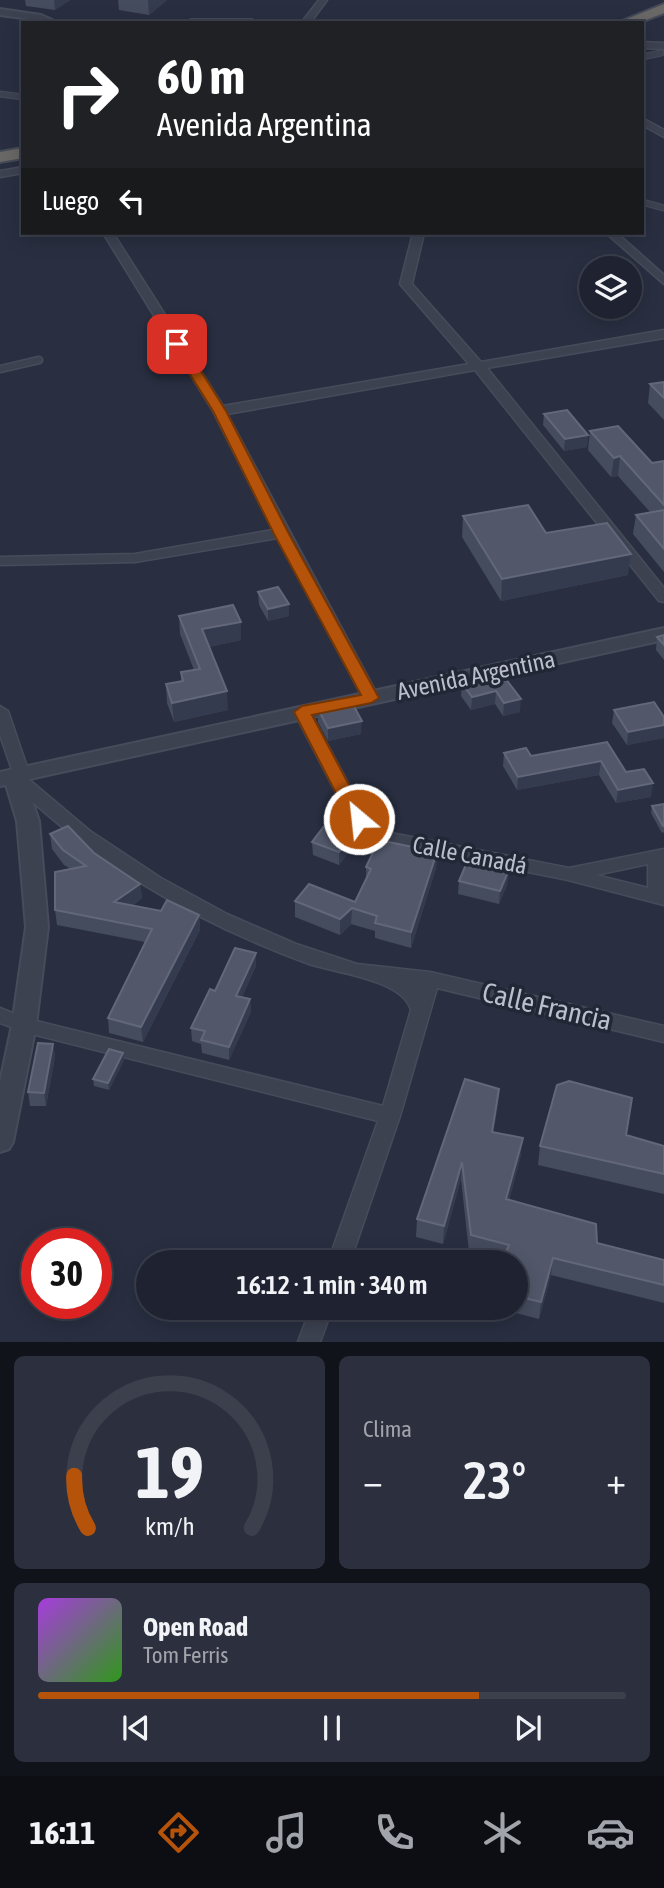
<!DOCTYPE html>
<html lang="es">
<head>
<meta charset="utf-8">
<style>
	:root { --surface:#1f2331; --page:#2c2f3d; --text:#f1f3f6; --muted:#a1a4ab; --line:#3c404d; --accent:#b45309 }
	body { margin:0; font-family:"Asap Condensed",sans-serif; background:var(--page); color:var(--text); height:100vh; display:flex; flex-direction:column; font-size:26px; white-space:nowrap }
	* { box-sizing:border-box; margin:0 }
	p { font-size:23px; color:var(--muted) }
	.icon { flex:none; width:38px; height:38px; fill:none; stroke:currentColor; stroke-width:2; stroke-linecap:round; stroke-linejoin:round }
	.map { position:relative; height:1342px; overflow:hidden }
	.sheet { display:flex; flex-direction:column; gap:14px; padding:14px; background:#11131b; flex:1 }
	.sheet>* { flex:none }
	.top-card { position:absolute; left:21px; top:21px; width:623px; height:214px; border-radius:0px; box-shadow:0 4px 18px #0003,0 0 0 2px var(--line); background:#202124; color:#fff; overflow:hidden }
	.fabs { position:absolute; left:579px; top:256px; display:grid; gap:14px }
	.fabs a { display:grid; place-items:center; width:63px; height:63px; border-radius:50%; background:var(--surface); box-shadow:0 4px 18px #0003,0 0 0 2px var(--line); font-size:35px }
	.speed { position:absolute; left:21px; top:1228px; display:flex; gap:14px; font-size:35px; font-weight:700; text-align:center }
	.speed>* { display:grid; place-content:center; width:91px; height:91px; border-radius:50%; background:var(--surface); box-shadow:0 4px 18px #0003,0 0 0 2px var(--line); line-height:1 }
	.speed .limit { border:10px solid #d22; background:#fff; color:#111 }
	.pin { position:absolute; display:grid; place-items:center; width:60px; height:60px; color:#fff; margin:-30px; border-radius:14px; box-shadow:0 4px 10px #0006 }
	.me { position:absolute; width:77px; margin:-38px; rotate:332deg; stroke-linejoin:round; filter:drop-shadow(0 0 5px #0008) }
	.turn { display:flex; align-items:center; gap:24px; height:147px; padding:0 21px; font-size:32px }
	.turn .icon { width:91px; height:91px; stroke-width:2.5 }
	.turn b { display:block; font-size:49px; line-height:60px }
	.then { display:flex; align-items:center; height:66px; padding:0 21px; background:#0003; gap:14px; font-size:26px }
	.big { font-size:52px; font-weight:600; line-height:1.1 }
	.sheet .card { flex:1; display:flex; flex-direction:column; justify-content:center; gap:10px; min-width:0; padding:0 24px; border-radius:10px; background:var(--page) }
	.sheet .dial { align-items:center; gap:0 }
	.dial svg { height:182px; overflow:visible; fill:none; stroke:var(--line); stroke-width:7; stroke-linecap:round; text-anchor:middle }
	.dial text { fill:var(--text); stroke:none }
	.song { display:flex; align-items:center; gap:21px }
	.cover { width:84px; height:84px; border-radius:10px; background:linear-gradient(135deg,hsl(280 70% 55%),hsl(110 70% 35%)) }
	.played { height:7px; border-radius:4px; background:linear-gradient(90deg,var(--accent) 75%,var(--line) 75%) }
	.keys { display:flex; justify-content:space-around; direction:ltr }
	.heat { display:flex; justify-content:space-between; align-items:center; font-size:38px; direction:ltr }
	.sheet .tiles { flex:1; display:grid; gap:14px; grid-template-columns:1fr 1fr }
	.card:last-child { grid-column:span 2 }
	.trip { position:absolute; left:136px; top:1250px; width:392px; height:70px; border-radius:35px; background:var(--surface); box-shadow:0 4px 18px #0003,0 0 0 2px var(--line); font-weight:600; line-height:70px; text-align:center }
	.tab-bar { display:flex; height:112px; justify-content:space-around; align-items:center; background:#0c0e14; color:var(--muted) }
	.tab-bar .icon { width:49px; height:49px }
	.tab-bar .selected { color:var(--accent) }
	.tab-bar b { font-size:32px; color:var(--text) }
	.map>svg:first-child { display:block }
</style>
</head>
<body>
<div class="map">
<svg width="664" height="1342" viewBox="0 0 664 1342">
	<rect width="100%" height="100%" fill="#292f41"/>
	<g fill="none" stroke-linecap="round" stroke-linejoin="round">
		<defs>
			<g id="service-far1">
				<path d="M642,57L661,53"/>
				<path d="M0,94L23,97"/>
				<path d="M642,202L664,208"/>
			</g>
			<path id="service" d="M0,369L39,360"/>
			<g id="minor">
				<path d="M319,0H327L310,23H301Z"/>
				<path d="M642,42L664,43V49L642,48Z"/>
				<path d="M642,118L664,130V137L642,125Z"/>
				<path d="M23,167V173L0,177V171Z"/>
				<path d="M103,233H113L223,406L469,364L400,284L413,233H424L412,284L481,362L664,330V338L487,368L664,588V602L659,601L475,370L227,414L379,698L377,702L371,703L363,698L278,538L135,562L0,565V557L135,554L273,530L213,411Z"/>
				<path d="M606,233H617L664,275V284Z"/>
				<path d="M0,706L8,711L29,773L26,777L90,831L161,878L227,914L296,944L357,964L430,972L664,1026V1042L437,988L400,1116L350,1262H328L378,1121L24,1032L0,1023V1008L28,1019L383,1106L411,1010C403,980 337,973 309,964C213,929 120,878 43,811C31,800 14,789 5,775L12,770L0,735Z"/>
				<path d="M302,707L310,712L365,815L391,833L569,868L664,849V905L568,880L387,844L365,834L352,823L294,712ZM648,864V888L596,875Z"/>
				<path d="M311,1307H333L320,1342H298Z"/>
			</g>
			<g id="tertiary">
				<path d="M0,9L41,15L59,23L0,15Z"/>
				<path d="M191,20H252L257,23H186Z"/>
				<path d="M664,628V640L25,780L39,821L48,927L36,1025L13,1142L9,1149L0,1152V1082L12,1025L26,927L17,821L6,785L0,786V772Z"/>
			</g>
			<g id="trunk">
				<path d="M664,4V13L638,23H617Z"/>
				<path d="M23,148V158L0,162V152Z"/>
			</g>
		</defs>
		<use href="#service-far1" stroke="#474b5a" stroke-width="7"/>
		<use href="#service" stroke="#474b5a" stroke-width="9"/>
		<use href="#minor" stroke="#474b5a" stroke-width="3"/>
		<use href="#tertiary" stroke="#474b5a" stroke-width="4"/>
		<use href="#trunk" stroke="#454a58" stroke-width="4"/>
		<use href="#service-far1" stroke="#3d4251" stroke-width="5"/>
		<use href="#service" stroke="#3d4251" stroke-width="6"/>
		<use href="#minor" fill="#3d4251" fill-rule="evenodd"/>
		<use href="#tertiary" fill="#3d4251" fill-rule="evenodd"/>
		<use href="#trunk" fill="#696866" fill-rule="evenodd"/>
	</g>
	<g fill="#454c5e">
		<path d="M25,0H70L55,10L26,6Z"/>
		<path d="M118,0H167L149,15L119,10Z"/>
		<path d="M664,382V420L648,403L650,384Z"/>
		<path d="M544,414L588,435L587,447L564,451L543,425Z"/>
		<path d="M590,431L652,463L664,461V572L633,534L636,515L650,512L618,476L611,477L588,450Z"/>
		<path d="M463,516L546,533L628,575L501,601L462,537Z"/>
		<path d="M258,592L289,616L268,621L259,605Z"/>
		<path d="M179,616L241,640L209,647L228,710L174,722L167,703L166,684L181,681V672L194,670L180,634Z"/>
		<path d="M664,635V660L656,650L657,637Z"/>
		<path d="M502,674L520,712L503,716L495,704L471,710L461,696L462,683Z"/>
		<path d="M318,709L361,734L328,741L318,722Z"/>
		<path d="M614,710L664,717V738L627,745L612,723Z"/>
		<path d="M607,742L626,772L651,797L616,803L599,775L517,790L503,766L504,753L531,756Z"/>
		<path d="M664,804V832L662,833L651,813L652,806Z"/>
		<path d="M50,834L94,853L140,884L142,898L132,906L161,911L199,915L200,930L143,1042L109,1033L108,1018L145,942L57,925L55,910L71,869L64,865L52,849Z"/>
		<path d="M312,842L355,844L339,865L313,855Z"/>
		<path d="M437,852L436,868L411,948L375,938V931L351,924L340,935L295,917V901L355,902L366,879V867Z"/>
		<path d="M508,872L507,885L499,904L458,894L459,881Z"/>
		<path d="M256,953V966L242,997L250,999L251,1012L229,1060L202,1053L201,1044L192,1041L191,1028L215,991Z"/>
		<path d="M53,1044L55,1057L46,1106H30L28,1092Z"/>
		<path d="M123,1053L124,1060L109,1090L94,1086L93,1079Z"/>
		<path d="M499,1089L493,1132L521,1155L509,1200L597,1243L664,1260V1303L551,1275L539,1319L492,1307H516V1262L503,1261L469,1252L461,1179L443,1244L416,1237L417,1219Z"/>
		<path d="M626,1135L664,1146V1194L538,1165L540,1146Z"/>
	</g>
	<g fill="#343b4e">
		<path d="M54,0H70L55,10Z"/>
		<path d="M148,0H167L149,15Z"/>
		<path d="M588,435L587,447L564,451L565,439Z"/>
		<path d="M620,456L618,476L611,477L614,458Z"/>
		<path d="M631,554L628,575L501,601L502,579Z"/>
		<path d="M289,604V616L268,621V609Z"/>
		<path d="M241,622V640L203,648L202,629Z"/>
		<path d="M227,691L228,710L174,722L172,703Z"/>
		<path d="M496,691L495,704L471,710L472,697Z"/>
		<path d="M521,699L520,712L503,716L504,703Z"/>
		<path d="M362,721L361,734L328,741V728Z"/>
		<path d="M664,725V738L627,745L628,732Z"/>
		<path d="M601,761L599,775L517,790L518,777Z"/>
		<path d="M653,783L651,797L616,803L618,790Z"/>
		<path d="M355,831V844L339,865V852Z"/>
		<path d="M437,852L436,868L411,948V932Z"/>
		<path d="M508,872L507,885L499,904L500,891Z"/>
		<path d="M140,884L142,898L116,917L114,902Z"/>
		<path d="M352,908L351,924L340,935V919Z"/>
		<path d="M199,915L200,930L143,1042L141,1027Z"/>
		<path d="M256,953V966L237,1009L236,996Z"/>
		<path d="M250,999L251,1012L229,1060V1047Z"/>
		<path d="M53,1044L55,1057L46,1106L44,1093Z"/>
		<path d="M123,1053L124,1060L109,1090L108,1083Z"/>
		<path d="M499,1089L498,1106L491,1149L492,1132Z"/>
		<path d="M523,1138L521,1155L505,1217L506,1199Z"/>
		<path d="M462,1162L461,1179L443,1244L444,1226Z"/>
		<path d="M553,1258L551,1275L539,1319L541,1302Z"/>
	</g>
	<g fill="#52586a" stroke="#626879" stroke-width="2">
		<path d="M664,382V398L650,384Z"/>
		<path d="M567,410L588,435L565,439L544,414Z"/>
		<path d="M618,426L652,463L664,461V505L620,456L614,458L590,431Z"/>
		<path d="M528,505L546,533L607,523L631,554L502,579L463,516Z"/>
		<path d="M664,510V549L636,515Z"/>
		<path d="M278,587L289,604L268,609L258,592Z"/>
		<path d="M233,605L241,622L202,629L227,691L172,703L166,684L183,681L181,672L200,669L179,616Z"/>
		<path d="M664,635V645L657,637Z"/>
		<path d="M502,674L521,699L504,703L496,691L472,697L462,683Z"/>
		<path d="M351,701L362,721L328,728L318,709Z"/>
		<path d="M654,702L664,717V725L628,732L614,710Z"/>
		<path d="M607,742L626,772L644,769L653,783L618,790L601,761L518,777L504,753L526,748L531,756Z"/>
		<path d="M664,804V826H663L652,806Z"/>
		<path d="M328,821L355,831L339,852L312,842Z"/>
		<path d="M68,826L94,853L140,884L114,902L161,911L167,900L199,915L141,1027L108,1018L152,929L55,910V872L86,866L63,850L50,834Z"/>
		<path d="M379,840L437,852L411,932L375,923L377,916L352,908L340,919L295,901L309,884L355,902L371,869L366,867Z"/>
		<path d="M467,862L508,872L500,891L459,881Z"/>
		<path d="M235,948L256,953L236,996L250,999L229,1047L201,1040L205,1031L191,1028L210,989L215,991Z"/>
		<path d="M38,1043L53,1044L44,1093L28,1092Z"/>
		<path d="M109,1049L123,1053L108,1083L93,1079Z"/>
		<path d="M465,1079L499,1089L492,1132L523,1138L506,1199L596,1224L597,1243L664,1260V1285L553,1258L541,1302L516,1296V1262H502L509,1245L471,1235L462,1162L444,1226L417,1219Z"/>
		<path d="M569,1081L632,1098L626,1135L664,1146V1174L540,1146L557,1085Z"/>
	</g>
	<path fill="#b45309" stroke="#753606" stroke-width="2" d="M177,340L184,344L226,411L289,534L379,698L371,703L312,715L367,819L365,824H352L294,712L302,706L361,695L274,534L213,411L171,344Z"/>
	<g text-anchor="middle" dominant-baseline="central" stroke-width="7" stroke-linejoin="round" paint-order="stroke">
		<g font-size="24" fill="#bbbecb" stroke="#222736">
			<text transform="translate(476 675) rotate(-12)">Avenida Argentina</text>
			<text transform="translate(470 855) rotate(11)">Calle Canadá</text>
		</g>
		<g font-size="28" fill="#bbbecb" stroke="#222736">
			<text transform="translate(547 1006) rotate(13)">Calle Francia</text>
		</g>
	</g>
</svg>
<div class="fabs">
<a><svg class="icon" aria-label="layers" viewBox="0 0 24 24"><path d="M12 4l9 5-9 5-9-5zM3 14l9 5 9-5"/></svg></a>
</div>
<div class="speed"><div class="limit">30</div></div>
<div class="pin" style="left:177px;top:344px;background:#d93025"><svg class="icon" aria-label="arrive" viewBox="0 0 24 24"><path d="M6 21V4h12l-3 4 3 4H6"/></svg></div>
<svg class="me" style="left:359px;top:819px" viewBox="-20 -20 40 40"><circle r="17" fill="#b45309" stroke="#fff" stroke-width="3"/><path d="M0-11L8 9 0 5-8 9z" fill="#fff"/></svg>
<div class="trip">16:12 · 1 min · 340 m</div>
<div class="top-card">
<div class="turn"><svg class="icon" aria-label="right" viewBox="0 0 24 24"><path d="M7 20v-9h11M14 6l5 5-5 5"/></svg><div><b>60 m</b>Avenida Argentina</div></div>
<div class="then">Luego<svg class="icon" aria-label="left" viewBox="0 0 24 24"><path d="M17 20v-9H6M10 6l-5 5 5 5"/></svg></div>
</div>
</div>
<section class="sheet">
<div class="tiles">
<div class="card dial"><svg viewBox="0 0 100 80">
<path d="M14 69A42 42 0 1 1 86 69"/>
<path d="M14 69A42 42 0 0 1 8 46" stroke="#b45309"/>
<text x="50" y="56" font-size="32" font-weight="700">19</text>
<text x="50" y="72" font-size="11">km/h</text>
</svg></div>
<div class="card"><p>Clima</p>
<div class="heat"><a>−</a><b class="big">23°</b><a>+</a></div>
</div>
<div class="card">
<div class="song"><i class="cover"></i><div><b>Open Road</b><p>Tom Ferris</p></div></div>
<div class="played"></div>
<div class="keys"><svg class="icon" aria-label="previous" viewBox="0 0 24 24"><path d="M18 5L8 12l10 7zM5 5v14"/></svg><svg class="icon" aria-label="pause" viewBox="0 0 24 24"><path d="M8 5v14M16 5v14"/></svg><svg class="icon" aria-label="next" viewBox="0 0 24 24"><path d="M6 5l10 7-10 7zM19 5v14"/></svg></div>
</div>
</div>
</section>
<nav class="tab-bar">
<b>16:11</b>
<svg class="icon selected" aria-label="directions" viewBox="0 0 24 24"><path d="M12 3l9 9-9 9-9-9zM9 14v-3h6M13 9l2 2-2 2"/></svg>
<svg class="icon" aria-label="music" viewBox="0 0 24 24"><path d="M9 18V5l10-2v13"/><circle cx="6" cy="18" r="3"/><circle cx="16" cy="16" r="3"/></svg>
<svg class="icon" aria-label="phone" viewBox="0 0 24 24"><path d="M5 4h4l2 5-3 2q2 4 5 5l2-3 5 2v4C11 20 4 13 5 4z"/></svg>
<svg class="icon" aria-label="climate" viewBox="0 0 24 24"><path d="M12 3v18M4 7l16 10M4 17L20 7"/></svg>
<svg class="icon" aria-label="car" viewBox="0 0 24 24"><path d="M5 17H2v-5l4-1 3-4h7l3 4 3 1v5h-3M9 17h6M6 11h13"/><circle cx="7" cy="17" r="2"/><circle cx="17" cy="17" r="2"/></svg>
</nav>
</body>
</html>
